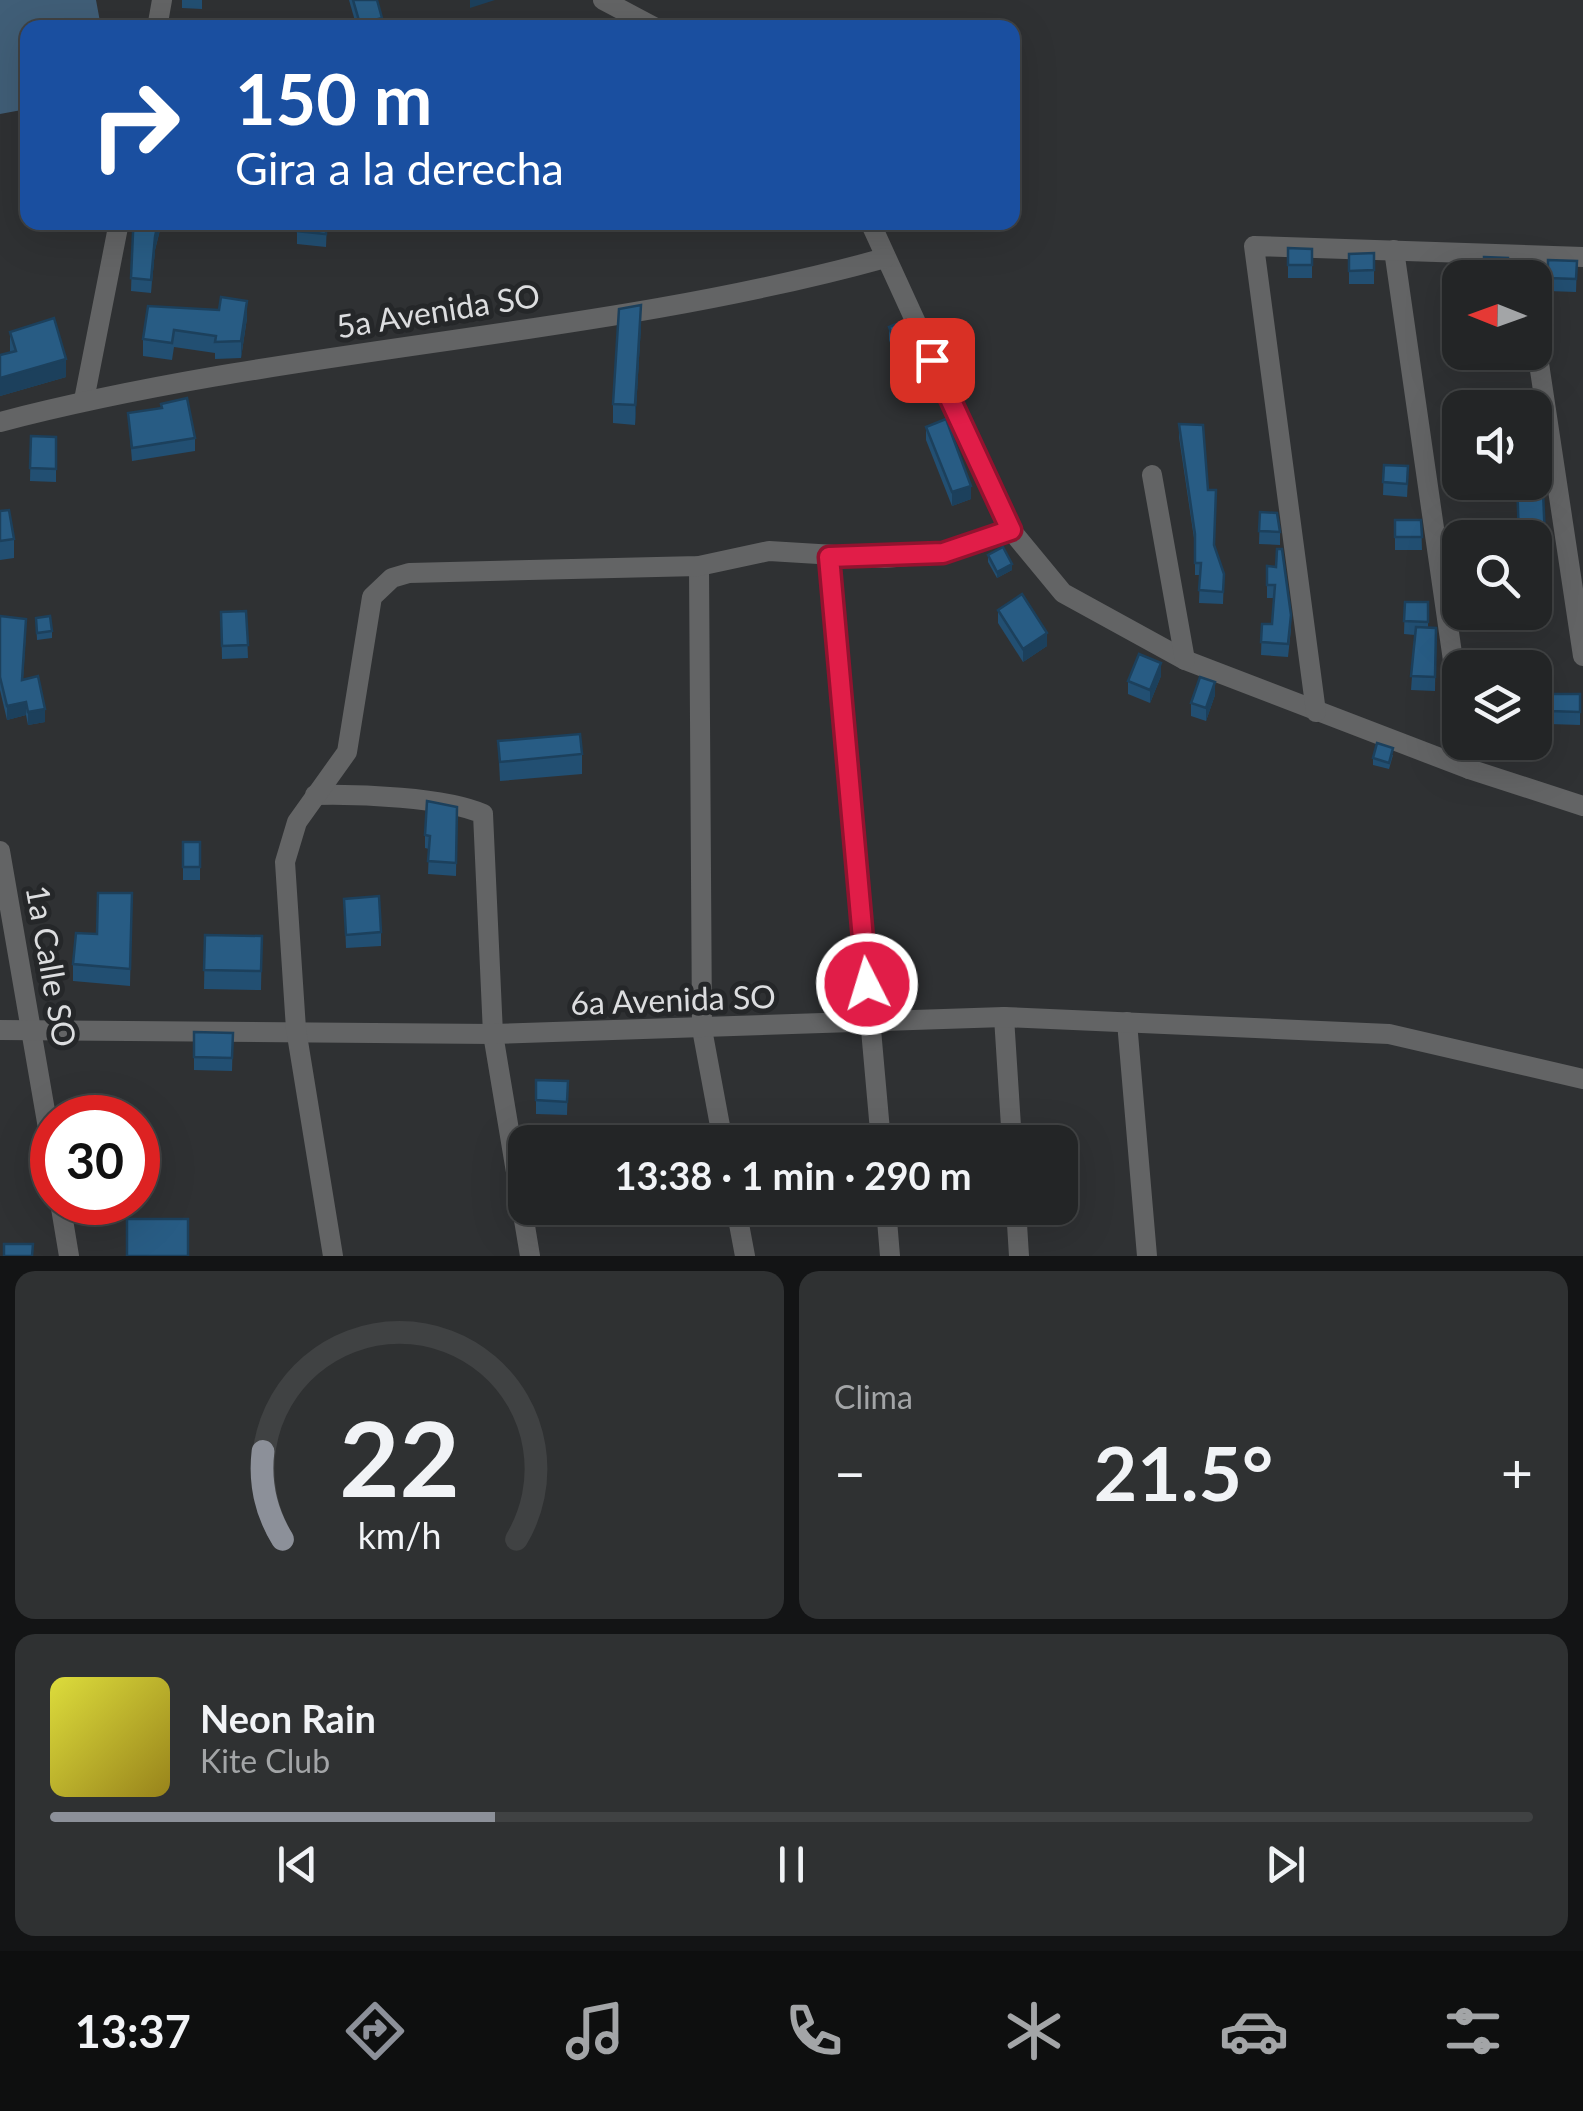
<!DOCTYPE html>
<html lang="es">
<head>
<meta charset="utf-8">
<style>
	:root { --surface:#232526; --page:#2f3132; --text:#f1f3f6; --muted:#a3a5a7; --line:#404243; --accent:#8c9099 }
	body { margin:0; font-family:Lato,sans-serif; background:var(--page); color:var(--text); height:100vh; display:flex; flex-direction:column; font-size:38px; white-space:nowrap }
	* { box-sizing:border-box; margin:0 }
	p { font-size:32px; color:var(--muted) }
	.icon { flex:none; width:55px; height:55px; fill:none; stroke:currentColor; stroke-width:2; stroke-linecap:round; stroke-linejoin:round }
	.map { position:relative; height:1256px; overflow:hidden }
	.panel { display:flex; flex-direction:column; gap:15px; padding:15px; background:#131415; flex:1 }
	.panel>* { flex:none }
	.hud { position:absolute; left:20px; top:20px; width:1000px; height:210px; border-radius:20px; box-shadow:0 10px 40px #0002,0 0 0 2px var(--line); background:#1a4fa0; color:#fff; overflow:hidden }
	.needle { width:65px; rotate:271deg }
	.buttons { position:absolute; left:1442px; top:260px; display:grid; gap:20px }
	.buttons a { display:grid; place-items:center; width:110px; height:110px; border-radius:20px; background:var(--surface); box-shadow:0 10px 40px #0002,0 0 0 2px var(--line); font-size:50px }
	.speed { position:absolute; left:30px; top:1095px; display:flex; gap:20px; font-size:50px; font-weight:700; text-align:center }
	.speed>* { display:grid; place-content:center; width:130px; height:130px; border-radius:50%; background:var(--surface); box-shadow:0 10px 40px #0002,0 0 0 2px var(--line); line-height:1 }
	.speed .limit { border:15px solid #d22; background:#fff; color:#111 }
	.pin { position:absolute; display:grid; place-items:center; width:85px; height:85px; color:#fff; margin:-42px; border-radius:20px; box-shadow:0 5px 15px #0006 }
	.me { position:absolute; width:110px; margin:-55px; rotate:355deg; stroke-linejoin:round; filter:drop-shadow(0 0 8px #0008) }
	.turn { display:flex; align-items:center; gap:35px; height:210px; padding:0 50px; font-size:45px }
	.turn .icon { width:130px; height:130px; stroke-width:2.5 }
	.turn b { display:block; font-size:70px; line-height:85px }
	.big { font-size:75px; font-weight:700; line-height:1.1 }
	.panel .tile { flex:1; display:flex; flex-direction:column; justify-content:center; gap:15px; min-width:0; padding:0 35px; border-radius:20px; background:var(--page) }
	.panel .dial { align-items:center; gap:0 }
	.dial svg { height:260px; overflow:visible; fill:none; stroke:var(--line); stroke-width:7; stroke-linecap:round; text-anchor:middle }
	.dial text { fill:var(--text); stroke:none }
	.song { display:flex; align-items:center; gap:30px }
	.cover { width:120px; height:120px; border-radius:15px; background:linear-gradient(135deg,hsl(60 70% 55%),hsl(50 70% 35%)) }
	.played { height:10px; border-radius:5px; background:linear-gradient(90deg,var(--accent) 30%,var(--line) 30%) }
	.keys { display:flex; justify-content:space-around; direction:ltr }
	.heat { display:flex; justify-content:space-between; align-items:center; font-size:55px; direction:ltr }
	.panel .tiles { flex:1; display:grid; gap:15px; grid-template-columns:1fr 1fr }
	.tile:last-child { grid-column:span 2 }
	.trip { position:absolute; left:508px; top:1125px; width:570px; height:100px; border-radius:20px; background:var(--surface); box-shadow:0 10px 40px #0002,0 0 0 2px var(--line); font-weight:700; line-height:100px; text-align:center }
	.menu { display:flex; height:160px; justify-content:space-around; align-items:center; background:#0e0f0f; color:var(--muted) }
	.menu .icon { width:70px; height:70px }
	.menu .selected { color:var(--accent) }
	.menu b { font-size:45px; color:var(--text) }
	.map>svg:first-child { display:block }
</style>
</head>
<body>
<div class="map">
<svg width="1583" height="1256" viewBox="0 0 1583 1256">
	<rect width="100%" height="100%" fill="#2f3133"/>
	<path fill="#405e77" d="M0,0H96L101,27L28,28L27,109L0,114Z"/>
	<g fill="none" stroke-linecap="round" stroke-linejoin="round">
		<g stroke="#636465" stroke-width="20">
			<path d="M603,0L656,28"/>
			<path d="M157,28L162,0"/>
			<path d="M870,222L1011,530L1063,593L1185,660L1469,769L1583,806"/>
			<path d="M1394,250L1460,709"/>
			<path d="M1535,337L1583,656"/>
			<path d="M84,400L119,222"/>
			<path d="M0,422C291,346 596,338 885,258"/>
			<path d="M1152,475L1185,660"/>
			<path d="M829,557L881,1142"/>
			<path d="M699,566L702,1029L723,1142"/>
			<path d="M1316,712L1254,246L1583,257"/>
			<path d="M1465,742L1469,769"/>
			<path d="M315,795C358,794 445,797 483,814L493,1034L530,1256"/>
			<path d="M0,851L52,1151"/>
			<path d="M1004,1017L1012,1142"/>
			<path d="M1127,1022L1147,1256"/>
			<path d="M0,1030L493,1034L1004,1017L1389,1034L1583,1079"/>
			<path d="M60,1202L69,1256"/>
			<path d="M736,1208L745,1256"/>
			<path d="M886,1208L890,1256"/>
			<path d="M1016,1208L1019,1256"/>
			<path d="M333,1256L296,1029L285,862L297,822L347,752L372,597L392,578L409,573L699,566L769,551L884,558L943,553L1011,530"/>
		</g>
	</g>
	<g fill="#224f72">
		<path d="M182,0H202V9L182,8Z"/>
		<path d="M349,0H377L382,28H357Z"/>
		<path d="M135,222H162L155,250L151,293L131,291L133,233Z"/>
		<path d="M297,222H327L326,247L297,244Z"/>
		<path d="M1288,248L1312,249V278H1288Z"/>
		<path d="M1374,253V284H1349V254Z"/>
		<path d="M1548,260L1577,261L1576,292L1548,291Z"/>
		<path d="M148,306L247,318L241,358L215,359V353L174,347L172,360L143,356V339Z"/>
		<path d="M641,325L635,425L613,423V404Z"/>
		<path d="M889,327L917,360L899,367L889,340Z"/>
		<path d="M10,332L66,377L0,396V355L10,352Z"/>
		<path d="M161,404L195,438V451L132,461L128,413L161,408Z"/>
		<path d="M1179,424L1208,490L1215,547L1224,574L1223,604L1199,603L1200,575H1195V545L1179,437Z"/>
		<path d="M926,427L971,499L952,506L926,440Z"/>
		<path d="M31,436L56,437V482L30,481Z"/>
		<path d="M1384,465L1408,479L1407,497L1383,495Z"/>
		<path d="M1510,482H1535L1537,492H1543L1545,551L1535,550V538H1518L1517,495H1511Z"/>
		<path d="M0,511L14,539V558L0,560Z"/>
		<path d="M1260,512L1280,532V545L1259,544Z"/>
		<path d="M1395,520H1421L1422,550H1395Z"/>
		<path d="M988,555L1012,570L997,578L988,562Z"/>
		<path d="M1267,566L1291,629L1288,657L1261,655L1262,624H1272L1274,598H1267Z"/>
		<path d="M1405,602H1428V628H1436L1435,691L1411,690L1415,635L1404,634Z"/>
		<path d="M998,610L1047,646L1023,662L998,623Z"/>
		<path d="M246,611L248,658L222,659L221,612Z"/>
		<path d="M0,616L26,632L23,679L45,722L28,725L26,715L7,720L0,690Z"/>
		<path d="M36,618L52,631V638L37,640Z"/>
		<path d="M1161,676L1150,703L1128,694V681Z"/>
		<path d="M1550,694H1580V725L1549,724Z"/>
		<path d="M1215,695L1206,721L1191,716V703Z"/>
		<path d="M498,741L582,754V774L500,781Z"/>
		<rect x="1494" y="742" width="26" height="6"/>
		<path d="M1393,755L1389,769L1373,765V758Z"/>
		<path d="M457,807L456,876L428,874L429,849L425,848V835Z"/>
		<rect x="183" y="842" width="17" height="38"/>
		<path d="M132,893L130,986L73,981V964Z"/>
		<path d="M344,899L381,932V946L346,948Z"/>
		<path d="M205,935L262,936L261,990L204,989Z"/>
		<path d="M194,1032L233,1033L232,1071L194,1070Z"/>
		<path d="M536,1080L568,1081L567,1115L536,1114Z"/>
	</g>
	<g fill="#1c405c">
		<path d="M470,0H495L470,8Z"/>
		<path d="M382,18V28H360V24Z"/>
		<path d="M158,222H162L155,250L151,293L155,237Z"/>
		<path d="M247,301V318L241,358V341Z"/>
		<path d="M641,305V325L635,425V405Z"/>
		<path d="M917,347V360L899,367V354Z"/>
		<path d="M66,359V377L0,396V378Z"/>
		<path d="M971,486V499L952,506V492Z"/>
		<path d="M1012,564V570L997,578V572Z"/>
		<path d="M1047,633V646L1023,662V649Z"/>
		<path d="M1161,663V676L1150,703V690Z"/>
		<path d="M1215,682V695L1206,721V708Z"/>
		<path d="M26,702V715L7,720V706Z"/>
		<path d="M45,709V722L28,725V712Z"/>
	</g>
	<g fill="#285c84" stroke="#1c405c" stroke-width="2.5">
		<path d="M353,0H377L382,18L360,24Z"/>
		<path d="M135,222H158L155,237L151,280L131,278L133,233Z"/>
		<path d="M297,222H326V234L297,231Z"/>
		<path d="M1288,248L1312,249V265H1288Z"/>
		<path d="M1374,253V270L1349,271V254Z"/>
		<path d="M1484,257L1508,258L1509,275L1484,277Z"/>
		<path d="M1548,260L1577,261L1576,279L1548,278Z"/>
		<path d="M221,297L247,301L241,341L215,342L216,336L174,330L172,343L143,339L148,306L219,310Z"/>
		<path d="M641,305L635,405L613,404L619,309Z"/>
		<path d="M54,318L66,359L0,378V355L16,351L10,332Z"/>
		<path d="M906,320L917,347L899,354L889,327Z"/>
		<path d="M187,398L195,438L132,448L128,413L162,408L161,404Z"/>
		<path d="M946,419L971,486L952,492L926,427Z"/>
		<path d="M1179,424L1203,425L1208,490H1216L1214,545L1224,574L1223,592L1199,590L1201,563H1195V534Z"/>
		<path d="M31,436L56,437V469L30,468Z"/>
		<path d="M1535,464H1538L1537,492H1543L1545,538L1519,537L1517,482H1535Z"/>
		<path d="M1384,465L1408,466L1407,484L1383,482Z"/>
		<path d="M9,510L14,539L0,541V511Z"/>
		<path d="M1260,512L1277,513L1280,532L1259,531Z"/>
		<path d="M1395,520H1421L1422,537H1395Z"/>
		<path d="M1003,547L1012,564L997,572L988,555Z"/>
		<path d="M1277,549H1282L1291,615L1288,644L1261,642L1262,624H1272L1275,585H1267V566L1276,567Z"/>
		<path d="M1022,594L1047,633L1023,649L998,610Z"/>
		<path d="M1405,602H1428V622L1404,621Z"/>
		<path d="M246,611L248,645L222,646L221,612Z"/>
		<path d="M0,616L26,619L22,680L38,676L45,709L28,712L26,702L7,706L0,677Z"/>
		<path d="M50,616L52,631L37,633L36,618Z"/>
		<path d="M1416,627L1436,628L1435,677L1411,676Z"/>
		<path d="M1139,654L1161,663L1150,690L1128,681Z"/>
		<path d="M1200,677L1215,682L1206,708L1191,703Z"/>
		<path d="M1550,694H1580V712L1549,711Z"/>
		<path d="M580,734L582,754L500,762L498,741Z"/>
		<path d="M1377,743L1393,748L1389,763L1373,758Z"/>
		<path d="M427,801L457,807L456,863L428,861L430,836L425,835Z"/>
		<rect x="183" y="842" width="17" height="25"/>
		<path d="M98,893H132L130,969L73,964L76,933L97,934Z"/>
		<path d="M379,896L381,932L346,935L344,899Z"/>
		<path d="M205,935L262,936L261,971L204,970Z"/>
		<path d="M194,1032L233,1033L232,1058L194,1057Z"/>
		<path d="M536,1080L568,1081L567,1102L536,1100Z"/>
		<rect x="127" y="1219" width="61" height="37"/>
		<path d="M4,1244H33L32,1256H4Z"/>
	</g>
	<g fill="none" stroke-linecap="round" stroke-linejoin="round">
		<defs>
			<path id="route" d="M867,984L829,557L943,553L1011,530L932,360"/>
		</defs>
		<use href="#route" stroke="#92132f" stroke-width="25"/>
		<use href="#route" stroke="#e11d48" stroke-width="18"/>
	</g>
	<g text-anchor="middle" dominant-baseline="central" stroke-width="10" stroke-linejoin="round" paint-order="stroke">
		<g font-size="32" fill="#dcdddf" stroke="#252729">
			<text transform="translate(438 310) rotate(-9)">5a Avenida SO</text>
			<text transform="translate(52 966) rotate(80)">1a Calle SO</text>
			<text transform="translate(673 999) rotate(-2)">6a Avenida SO</text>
		</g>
	</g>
</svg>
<div class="buttons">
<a><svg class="needle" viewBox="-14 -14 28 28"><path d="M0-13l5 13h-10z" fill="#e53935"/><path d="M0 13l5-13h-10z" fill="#a3a5a7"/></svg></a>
<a><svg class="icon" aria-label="sound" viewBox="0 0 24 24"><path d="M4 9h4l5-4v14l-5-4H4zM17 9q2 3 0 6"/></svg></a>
<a><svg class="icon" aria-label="search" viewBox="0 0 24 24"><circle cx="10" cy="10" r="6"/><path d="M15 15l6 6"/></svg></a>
<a><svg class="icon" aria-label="layers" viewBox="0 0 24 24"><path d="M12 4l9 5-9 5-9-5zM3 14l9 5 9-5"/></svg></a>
</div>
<div class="speed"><div class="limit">30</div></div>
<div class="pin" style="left:932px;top:360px;background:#d93025"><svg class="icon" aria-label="arrive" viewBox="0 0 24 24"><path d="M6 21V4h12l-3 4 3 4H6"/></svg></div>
<svg class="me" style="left:867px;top:984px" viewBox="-20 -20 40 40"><circle r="17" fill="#e11d48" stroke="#fff" stroke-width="3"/><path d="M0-11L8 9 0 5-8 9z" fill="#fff"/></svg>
<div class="trip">13:38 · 1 min · 290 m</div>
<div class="hud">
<div class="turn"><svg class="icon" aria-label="right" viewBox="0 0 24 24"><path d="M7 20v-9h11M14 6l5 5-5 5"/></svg><div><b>150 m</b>Gira a la derecha</div></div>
</div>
</div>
<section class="panel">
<div class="tiles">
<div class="tile dial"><svg viewBox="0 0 100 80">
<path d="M14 69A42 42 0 1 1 86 69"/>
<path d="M14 69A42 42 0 0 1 8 42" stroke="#8c9099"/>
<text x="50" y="56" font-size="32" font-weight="700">22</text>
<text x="50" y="72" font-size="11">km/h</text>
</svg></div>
<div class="tile"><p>Clima</p>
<div class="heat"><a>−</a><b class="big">21.5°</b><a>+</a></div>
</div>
<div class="tile">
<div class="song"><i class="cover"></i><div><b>Neon Rain</b><p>Kite Club</p></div></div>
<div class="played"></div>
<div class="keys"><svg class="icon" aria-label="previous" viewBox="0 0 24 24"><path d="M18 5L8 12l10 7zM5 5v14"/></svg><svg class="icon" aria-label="pause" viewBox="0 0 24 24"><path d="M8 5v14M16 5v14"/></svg><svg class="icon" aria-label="next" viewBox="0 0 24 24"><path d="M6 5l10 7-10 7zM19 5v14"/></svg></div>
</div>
</div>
</section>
<nav class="menu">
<b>13:37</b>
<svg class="icon selected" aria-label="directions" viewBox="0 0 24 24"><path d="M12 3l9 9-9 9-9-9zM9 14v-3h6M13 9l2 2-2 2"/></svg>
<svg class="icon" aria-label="music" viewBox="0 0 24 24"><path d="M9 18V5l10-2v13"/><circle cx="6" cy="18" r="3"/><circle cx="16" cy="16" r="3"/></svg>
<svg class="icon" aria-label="phone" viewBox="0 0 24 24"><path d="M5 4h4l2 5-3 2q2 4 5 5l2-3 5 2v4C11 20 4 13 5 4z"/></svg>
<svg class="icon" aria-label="climate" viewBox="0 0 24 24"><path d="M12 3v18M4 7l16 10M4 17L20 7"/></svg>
<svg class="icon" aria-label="car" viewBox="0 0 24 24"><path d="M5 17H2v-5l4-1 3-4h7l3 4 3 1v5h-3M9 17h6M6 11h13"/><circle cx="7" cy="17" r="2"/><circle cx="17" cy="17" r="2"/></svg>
<svg class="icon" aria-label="filters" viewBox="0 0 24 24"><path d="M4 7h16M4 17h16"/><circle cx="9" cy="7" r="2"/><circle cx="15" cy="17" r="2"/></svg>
</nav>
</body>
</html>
